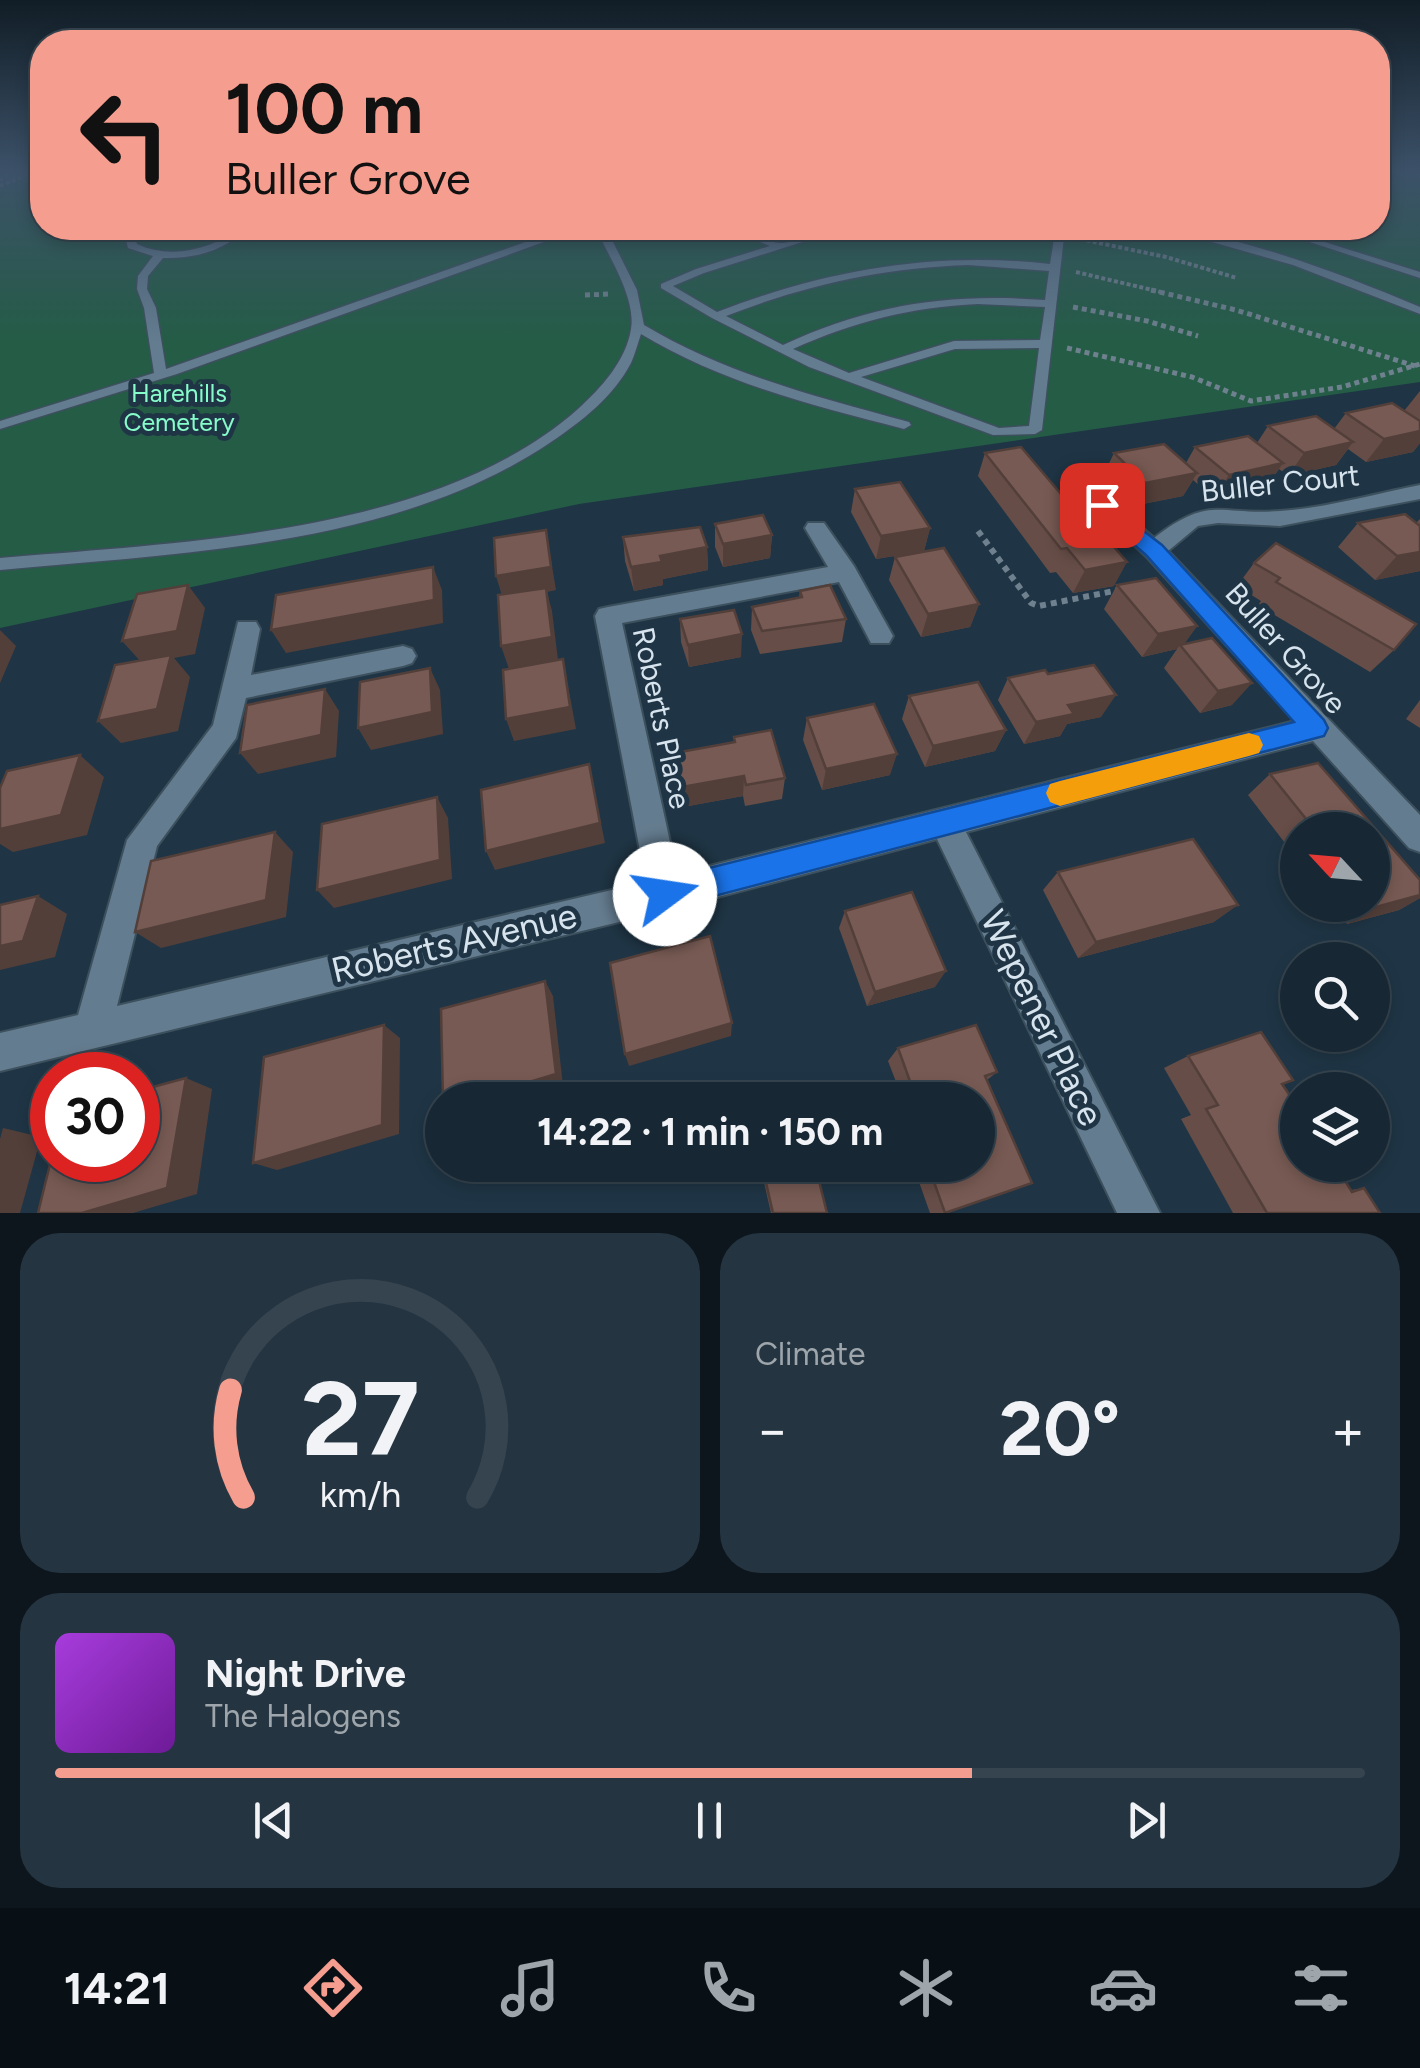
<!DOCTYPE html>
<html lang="en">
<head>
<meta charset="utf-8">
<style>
	:root { --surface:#172834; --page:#243440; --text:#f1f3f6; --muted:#9ea6ac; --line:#36444f; --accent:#f59d8e }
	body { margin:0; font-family:Figtree,sans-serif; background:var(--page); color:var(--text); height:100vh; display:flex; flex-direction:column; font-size:38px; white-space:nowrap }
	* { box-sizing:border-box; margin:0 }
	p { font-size:32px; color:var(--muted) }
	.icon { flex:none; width:55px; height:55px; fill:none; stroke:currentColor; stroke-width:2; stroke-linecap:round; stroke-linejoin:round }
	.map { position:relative; height:1213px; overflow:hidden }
	.sheet { display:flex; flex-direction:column; gap:20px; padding:20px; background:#0d161d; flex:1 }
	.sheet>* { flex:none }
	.guide { position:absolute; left:30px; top:30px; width:1360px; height:210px; border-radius:40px; box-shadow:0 5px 15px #0003,0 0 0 2px var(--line); background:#f59d8e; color:#111; overflow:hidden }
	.needle { width:65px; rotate:296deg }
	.tools { position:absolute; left:1280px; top:812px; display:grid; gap:20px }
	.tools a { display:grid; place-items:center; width:110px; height:110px; border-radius:50%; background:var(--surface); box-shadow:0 5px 15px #0003,0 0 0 2px var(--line); font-size:50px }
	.speed { position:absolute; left:30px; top:1052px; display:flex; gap:20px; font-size:50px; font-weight:700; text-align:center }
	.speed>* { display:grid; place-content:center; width:130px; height:130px; border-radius:50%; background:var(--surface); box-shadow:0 5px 15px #0003,0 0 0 2px var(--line); line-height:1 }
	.speed .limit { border:15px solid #d22; background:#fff; color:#111 }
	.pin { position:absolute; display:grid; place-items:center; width:85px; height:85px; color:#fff; margin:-42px; border-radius:20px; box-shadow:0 5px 15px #0006 }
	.me { position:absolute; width:110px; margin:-55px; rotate:76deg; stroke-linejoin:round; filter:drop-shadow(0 0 8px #0008) }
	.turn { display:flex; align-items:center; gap:35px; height:210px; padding:0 30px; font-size:45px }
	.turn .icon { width:130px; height:130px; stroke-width:2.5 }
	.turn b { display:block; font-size:70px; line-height:85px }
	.big { font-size:75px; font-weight:700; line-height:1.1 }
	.sheet .card { flex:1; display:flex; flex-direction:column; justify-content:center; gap:15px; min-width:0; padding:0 35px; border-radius:40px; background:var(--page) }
	.sheet .dial { align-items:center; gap:0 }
	.dial svg { height:260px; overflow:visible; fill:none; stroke:var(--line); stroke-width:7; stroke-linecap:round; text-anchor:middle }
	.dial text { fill:var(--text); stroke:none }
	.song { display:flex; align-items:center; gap:30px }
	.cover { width:120px; height:120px; border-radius:15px; background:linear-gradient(135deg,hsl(280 70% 55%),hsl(280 70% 35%)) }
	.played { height:10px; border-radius:5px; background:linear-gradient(90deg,var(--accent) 70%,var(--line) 70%) }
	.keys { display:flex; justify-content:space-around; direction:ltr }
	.heat { display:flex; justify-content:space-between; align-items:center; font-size:55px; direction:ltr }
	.sheet .tiles { flex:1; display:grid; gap:20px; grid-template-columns:1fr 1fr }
	.card:last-child { grid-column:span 2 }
	.trip { position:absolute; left:425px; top:1082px; width:570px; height:100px; border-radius:50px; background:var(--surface); box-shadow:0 5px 15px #0003,0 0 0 2px var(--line); font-weight:700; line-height:100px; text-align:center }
	.tabs { display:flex; height:160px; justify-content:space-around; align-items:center; background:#091015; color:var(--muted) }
	.tabs .icon { width:70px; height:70px }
	.tabs .on { color:var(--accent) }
	.tabs b { font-size:45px; color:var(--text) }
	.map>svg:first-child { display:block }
</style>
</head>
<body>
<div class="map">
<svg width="1420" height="1213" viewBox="0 0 1420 1213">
	<rect width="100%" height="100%" fill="#1f3545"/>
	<path fill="#245c46" d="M0,172H42V228H1378V172H1420V382L579,504L0,628Z"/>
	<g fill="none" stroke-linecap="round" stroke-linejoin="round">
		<defs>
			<g id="lane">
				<path d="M138,228H148L136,241L137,244C162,256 193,253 218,241C229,235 234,227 247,228C225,251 193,259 163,258L148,276L147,289L156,308L166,369L554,232L550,228L587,232L657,228L652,231L610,236L637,290L644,325C726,374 817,397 909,422L911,425L904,429C814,406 722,383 641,334C638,343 635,354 631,363C614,396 581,422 551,442C396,547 180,553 0,570V558C180,542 436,535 578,409C601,388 626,361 631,329C636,301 612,261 600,237L587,238L566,234L177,374L0,429V421L154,373L144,308L137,289L138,276L153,256L128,248L126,240Z"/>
				<path d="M726,228C747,227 762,242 780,243C799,243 820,227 843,228L826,235L919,228L1054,233L1055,228H1065L1042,430L1035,434L993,435L809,367L712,318L661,288V284L696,269L770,246ZM937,232L1054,239L1050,264C934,251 825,270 717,312L673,286L704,273L821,236L825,241ZM968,265L1049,271L1045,300C948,293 872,304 783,345L726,316C805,285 883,268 968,265ZM978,304L1045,307L1040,340L954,341L849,373L793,349C853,322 911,307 978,304ZM1039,348L1029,426L999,428L861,377L955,349Z"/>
				<path d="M1163,228C1186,226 1209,234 1231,240C1296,257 1358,281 1420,307V314L1293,265Z"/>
				<path d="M1267,228H1280L1420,272V278Z"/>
			</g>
			<path id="street" d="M1420,485V499L1280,526L1218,523L1198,526L1168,551L1420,815V852L1409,848L1313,741L966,832L1160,1213H1117L937,839L665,911L0,1071V1033L78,1015L127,840L213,725L238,622H256L260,629L251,675L403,646L412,649L416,656L412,663L403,666L246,698L236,738L157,846L117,1006L646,882L595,616L599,609L608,607L828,567L805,528L808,523H824L854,566L893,636L889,643H871L839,582L622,623L677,874L1295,721L1146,556L1091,505L1102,498L1110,500L1154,538C1211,494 1219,516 1280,511C1326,508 1374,494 1420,485Z"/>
		</defs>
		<use href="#lane" stroke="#3c505d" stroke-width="3"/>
		<use href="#street" stroke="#3c505d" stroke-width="4"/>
		<g stroke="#6f818e" stroke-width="4" stroke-dasharray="4 2.5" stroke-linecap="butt">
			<path d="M0,181L8,172"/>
			<path d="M0,186L33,172"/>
			<path d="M1080,239L1166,257L1237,278"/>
			<path d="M1076,272L1161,292"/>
		</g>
		<g stroke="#6f818e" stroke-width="5" stroke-dasharray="5 4" stroke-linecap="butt">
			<path d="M1151,290L1236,310L1415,366"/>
			<path d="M585,295L609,294"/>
			<path d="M1073,307L1147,321L1198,336"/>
			<path d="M1067,348L1192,377L1251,401L1342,387L1420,364"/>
		</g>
		<path stroke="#6f818e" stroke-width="6" stroke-dasharray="6 5" stroke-linecap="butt" d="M978,531L1031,603L1039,606L1119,590"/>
		<use href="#lane" fill="#647c8f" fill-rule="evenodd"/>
		<use href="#street" fill="#647c8f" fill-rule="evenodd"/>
	</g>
	<g fill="#664d47">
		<path d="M1420,391V443L1413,452L1366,462L1348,449L1336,465L1288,476L1279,469L1267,486L1214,498L1193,480L1183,496L1133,506L1103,476L1114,453L1186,463L1195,447L1257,443L1268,426L1334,429L1346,413L1404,411Z"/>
		<path d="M985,453L1114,586L1073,593L1056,572L1050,573L978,476Z"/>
		<path d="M855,489L930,528L924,551L876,559L851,512Z"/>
		<path d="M1420,519V571L1375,580L1338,547L1358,523H1416Z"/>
		<path d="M715,524L772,535L770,558L723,567L715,547Z"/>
		<path d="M623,537L707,547L708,570L663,579V585L634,591L625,561Z"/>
		<path d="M1276,543L1394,650L1370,672L1258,605L1261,601L1237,586L1254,563Z"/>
		<path d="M895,557L979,604L970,627L921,637L889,580Z"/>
		<path d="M1117,585L1197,626L1184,644L1232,705L1200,713L1164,668L1177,649L1142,657L1104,609Z"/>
		<path d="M800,591L846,619L842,642L760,654L751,630L752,607L799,598Z"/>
		<path d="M680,619L741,657L689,667L681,642Z"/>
		<path d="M1048,674L1101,717L1067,724L1060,736L1024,744L998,700L1008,678Z"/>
		<path d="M909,696L1006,730L995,751L925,767L902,719Z"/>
		<path d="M1420,700V728L1406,719Z"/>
		<path d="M807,718L890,775L822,790L803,740Z"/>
		<path d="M734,737L785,778L782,799L745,806L743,796L683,807L677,774L675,753L734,742Z"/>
		<path d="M1318,763L1420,880V898L1399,910L1347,924L1332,905H1372V830H1298V860L1248,795L1270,774Z"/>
		<path d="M1058,872L1214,922L1078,958L1043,890Z"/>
		<path d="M845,911L935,987L867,1006L839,928Z"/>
		<path d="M976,1025L997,1072L987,1080L1032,1183L946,1213H930L913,1165H978V1100H903L888,1061L898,1048Z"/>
		<path d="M1188,1056L1282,1084L1351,1190L1364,1188L1380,1213H1233L1181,1119L1191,1115L1164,1068Z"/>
		<path d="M760,1165H815L827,1213H771Z"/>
	</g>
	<g fill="#533f3a">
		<path d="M1420,431V443L1413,452L1366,462L1384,439Z"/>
		<path d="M1353,442L1336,465L1288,476L1304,453Z"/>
		<path d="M1283,463L1267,486L1214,498L1229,475Z"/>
		<path d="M1197,473L1183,496L1133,506L1145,483Z"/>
		<path d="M930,528L924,551L876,559L881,536Z"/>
		<path d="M546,530L556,590L547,592L552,611L558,660L509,669L501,646L503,599L496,576Z"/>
		<path d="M772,535L770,558L723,567V544Z"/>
		<path d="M707,547L708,570L663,579V585L634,591L631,567L660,556Z"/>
		<path d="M1420,552V571L1375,580L1397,556Z"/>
		<path d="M1127,562L1114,586L1073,593L1085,570Z"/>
		<path d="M433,567L442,590L443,623L286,653L271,630Z"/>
		<path d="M188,585L205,608L195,654L174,658L190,677L178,731L121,743L98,721L143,664L122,641Z"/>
		<path d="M979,604L970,627L921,637L928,614Z"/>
		<path d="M1197,626L1182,647L1180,645L1177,649L1142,657L1158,634Z"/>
		<path d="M0,630L16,646L0,683Z"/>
		<path d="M742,634L741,657L689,667L688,645Z"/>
		<path d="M563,659L576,729L514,741L506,719Z"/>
		<path d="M430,668L440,690L443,734L371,750L358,728Z"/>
		<path d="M1252,683L1232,705L1200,713L1218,691Z"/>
		<path d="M325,689L339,711L336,757L258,774L240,753Z"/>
		<path d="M1116,695L1101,717L1067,724L1060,736L1024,744L1036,722L1068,705Z"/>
		<path d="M1006,730L995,751L925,767L933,746Z"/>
		<path d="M897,754L890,775L822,790L826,769Z"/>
		<path d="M80,755L104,777L87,835L13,852L0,844V829Z"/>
		<path d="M589,764L605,843L495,870L486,851Z"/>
		<path d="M744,776L743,796L683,807L682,787Z"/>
		<path d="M437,797L448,818L452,879L334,908L317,890Z"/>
		<path d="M275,832L293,852L286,917L161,948L135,932Z"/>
		<path d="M1420,895V898L1399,910L1347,924L1376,907Z"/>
		<path d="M38,896L67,914L55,957L0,970V946Z"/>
		<path d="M1238,905L1214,922L1078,958L1096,942Z"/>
		<path d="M946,971L935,987L867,1006L875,992Z"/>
		<path d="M545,981L553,996L563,1086L516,1100H469Z"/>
		<path d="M732,1023L731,1036L629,1066L625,1054Z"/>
		<path d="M384,1025L400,1038L399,1134L277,1170L253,1163Z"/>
		<path d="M186,1078L212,1089L197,1194L133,1213H82Z"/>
		<path d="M3,1128L41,1137L20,1213H0V1139Z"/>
	</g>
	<g fill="#775a53" stroke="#533f3a" stroke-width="2.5">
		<path d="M1392,403L1420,421V431L1384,439L1346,413Z"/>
		<path d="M1316,416L1353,442L1304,453L1268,426Z"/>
		<path d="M1248,436L1283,463L1229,475L1195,447Z"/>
		<path d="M1164,444L1197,473L1145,483L1114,453Z"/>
		<path d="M1021,447L1089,527L1096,526L1127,562L1085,570L1067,548L1061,549L985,453Z"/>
		<path d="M900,482L930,528L881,536L855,489Z"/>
		<path d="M1405,514L1420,526V552L1397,556L1358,523Z"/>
		<path d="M763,515L772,535L723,544L715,524Z"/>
		<path d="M700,527L707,547L660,556L662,562L631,567L623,537Z"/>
		<path d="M546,530L551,567L496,576L494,538Z"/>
		<path d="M1276,543L1416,624L1394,650L1276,582L1280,578L1254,563Z"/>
		<path d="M944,548L979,604L928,614L895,557Z"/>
		<path d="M433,567L434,600L271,630L276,595Z"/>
		<path d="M1156,578L1197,626L1158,634L1117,585Z"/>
		<path d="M188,585L177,631L122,641L137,594Z"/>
		<path d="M830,585L846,619L762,631L752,607L802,597L800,591Z"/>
		<path d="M546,588L552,637L501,646L498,595Z"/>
		<path d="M734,610L742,634L688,645L680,619Z"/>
		<path d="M1212,638L1252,683L1218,691L1180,645Z"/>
		<path d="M171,655L157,709L98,721L115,665Z"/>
		<path d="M563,659L570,707L506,719L503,670Z"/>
		<path d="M1094,665L1116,695L1068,705L1074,714L1036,722L1008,678L1045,670L1048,674Z"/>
		<path d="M430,668L432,712L358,728L360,682Z"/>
		<path d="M978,682L1006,730L933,746L909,696Z"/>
		<path d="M325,689L321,735L240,753L247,705Z"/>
		<path d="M874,704L897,754L826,769L807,718Z"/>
		<path d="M771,730L785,778L746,785L744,776L682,787L675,753L735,742L734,737Z"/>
		<path d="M80,755L61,815L0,829V788L7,771Z"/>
		<path d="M1318,763L1420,880V895L1376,907L1372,902V830H1315L1270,774Z"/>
		<path d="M589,764L600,823L486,851L481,790Z"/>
		<path d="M437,797L440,860L317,890L322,824Z"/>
		<path d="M275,832L266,900L135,932L151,861Z"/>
		<path d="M1193,839L1238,905L1096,942L1058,872Z"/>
		<path d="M912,892L946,971L875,992L845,911Z"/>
		<path d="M38,896L23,941L0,946V905Z"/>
		<path d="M710,936L732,1023L625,1054L610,963Z"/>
		<path d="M545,981L556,1074L469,1100H443L441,1009Z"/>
		<path d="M384,1025L382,1125L253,1163L264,1057Z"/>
		<path d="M976,1025L997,1072L985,1076L1032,1183L945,1213L928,1165H978V1100H909L916,1098L898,1048Z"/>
		<path d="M1261,1032L1293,1080L1282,1084L1298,1107V1165H1335L1352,1192L1364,1188L1380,1213H1267L1206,1109L1218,1105L1188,1056Z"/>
		<path d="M186,1078L167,1188L82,1213H38L52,1156V1160H138V1091Z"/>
		<path d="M762,1165H815L827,1213H773Z"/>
	</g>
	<linearGradient id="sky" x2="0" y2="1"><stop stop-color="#111d26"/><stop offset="0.5" stop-color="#3c5168"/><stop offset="1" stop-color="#3c5168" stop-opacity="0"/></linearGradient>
	<rect width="1420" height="342" fill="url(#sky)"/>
	<path fill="#1a73e8" stroke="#114b97" stroke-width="2.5" d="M1102,499L1162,545L1324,720L1328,728L1324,736L665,909L654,904L650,894L654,883L665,879L1294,722L1146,555L1094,510L1091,505Z"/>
	<path fill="#f59e0b" d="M1249,733L1259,736L1263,745L1259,753L1249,756L1060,806L1050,802L1046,793L1050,784L1060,781Z"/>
	<g text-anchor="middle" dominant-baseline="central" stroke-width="10" stroke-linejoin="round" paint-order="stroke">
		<g font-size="25" fill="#87fccb" stroke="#1f3545">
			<text x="179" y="393">Harehills<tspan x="179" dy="29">Cemetery</tspan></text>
		</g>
		<g font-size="30" fill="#d7e4ee" stroke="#1f3545">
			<text transform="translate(1280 483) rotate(-6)">Buller Court</text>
			<text transform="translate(1286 648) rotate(48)">Buller Grove</text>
			<text transform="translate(662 718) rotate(78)">Roberts Place</text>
		</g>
		<g font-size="35" fill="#d7e4ee" stroke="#1f3545">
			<text transform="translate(454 943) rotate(-13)">Roberts Avenue</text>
			<text transform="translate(1042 1018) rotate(64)">Wepener Place</text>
		</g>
	</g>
</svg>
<div class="tools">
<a><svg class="needle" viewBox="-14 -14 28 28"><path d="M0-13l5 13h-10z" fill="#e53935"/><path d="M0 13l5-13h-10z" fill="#9ea6ac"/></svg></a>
<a><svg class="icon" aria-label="search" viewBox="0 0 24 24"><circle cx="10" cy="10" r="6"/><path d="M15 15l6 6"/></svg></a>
<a><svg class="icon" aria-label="layers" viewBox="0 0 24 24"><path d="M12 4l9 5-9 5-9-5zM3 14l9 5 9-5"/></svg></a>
</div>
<div class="speed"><div class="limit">30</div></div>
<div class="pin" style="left:1102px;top:505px;background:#d93025"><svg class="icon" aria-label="arrive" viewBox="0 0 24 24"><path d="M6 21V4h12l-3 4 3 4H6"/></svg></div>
<svg class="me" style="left:665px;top:894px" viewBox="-20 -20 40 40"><circle r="19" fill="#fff"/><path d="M0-13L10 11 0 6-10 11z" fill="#1a73e8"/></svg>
<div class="trip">14:22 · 1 min · 150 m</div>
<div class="guide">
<div class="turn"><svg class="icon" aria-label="left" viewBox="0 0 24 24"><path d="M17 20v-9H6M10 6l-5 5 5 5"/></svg><div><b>100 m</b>Buller Grove</div></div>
</div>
</div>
<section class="sheet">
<div class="tiles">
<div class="card dial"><svg viewBox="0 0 100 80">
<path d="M14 69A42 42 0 1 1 86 69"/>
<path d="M14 69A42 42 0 0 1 10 36" stroke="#f59d8e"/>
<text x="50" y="56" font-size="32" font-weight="700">27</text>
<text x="50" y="72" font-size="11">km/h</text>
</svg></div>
<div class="card"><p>Climate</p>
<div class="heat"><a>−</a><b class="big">20°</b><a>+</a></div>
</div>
<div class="card">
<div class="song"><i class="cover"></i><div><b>Night Drive</b><p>The Halogens</p></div></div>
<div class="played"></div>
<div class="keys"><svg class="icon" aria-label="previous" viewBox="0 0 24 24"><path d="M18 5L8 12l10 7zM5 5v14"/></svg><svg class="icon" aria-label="pause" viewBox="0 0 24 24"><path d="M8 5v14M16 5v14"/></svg><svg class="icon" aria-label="next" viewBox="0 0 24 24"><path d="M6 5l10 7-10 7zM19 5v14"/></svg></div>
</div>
</div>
</section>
<nav class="tabs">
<b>14:21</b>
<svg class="icon on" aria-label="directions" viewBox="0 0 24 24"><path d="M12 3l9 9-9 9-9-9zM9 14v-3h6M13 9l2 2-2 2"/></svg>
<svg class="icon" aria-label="music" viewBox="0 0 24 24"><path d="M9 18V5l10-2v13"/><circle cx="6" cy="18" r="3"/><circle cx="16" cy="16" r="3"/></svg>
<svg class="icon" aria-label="phone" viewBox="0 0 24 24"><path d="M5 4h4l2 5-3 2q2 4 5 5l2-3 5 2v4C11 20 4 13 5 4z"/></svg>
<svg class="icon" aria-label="climate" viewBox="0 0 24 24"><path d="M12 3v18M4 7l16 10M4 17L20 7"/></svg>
<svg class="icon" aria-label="car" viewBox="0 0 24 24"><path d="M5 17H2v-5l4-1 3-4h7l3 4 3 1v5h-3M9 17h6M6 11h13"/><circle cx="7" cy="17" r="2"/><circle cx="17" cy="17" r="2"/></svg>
<svg class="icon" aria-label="filters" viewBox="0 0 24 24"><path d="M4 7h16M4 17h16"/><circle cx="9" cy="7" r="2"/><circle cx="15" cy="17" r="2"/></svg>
</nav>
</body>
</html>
